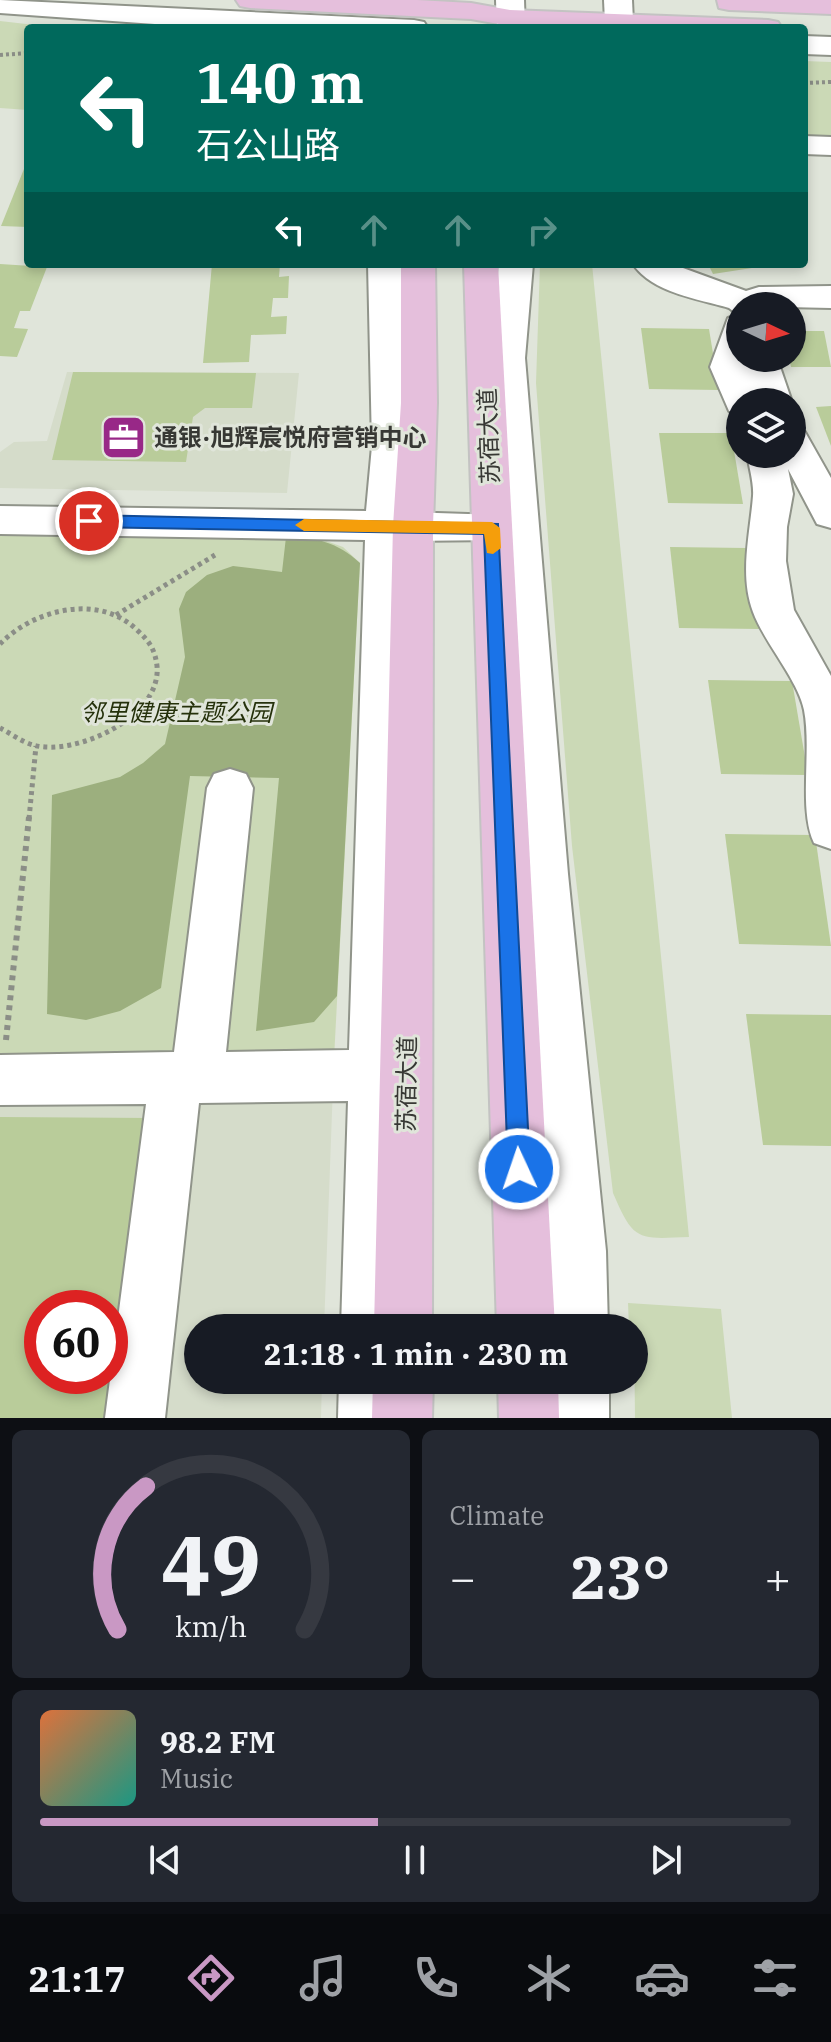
<!DOCTYPE html>
<html lang="en">
<head>
<meta charset="utf-8">
<style>
	:root { --surface:#171b24; --page:#242831; --text:#f1f3f6; --muted:#9ea1a6; --line:#363941; --accent:#c998c4 }
	body { margin:0; font-family:"IBM Plex Serif","Noto Sans SC",serif; background:var(--page); color:var(--text); height:100vh; display:flex; flex-direction:column; font-size:30px; white-space:nowrap }
	* { box-sizing:border-box; margin:0 }
	p { font-size:26px; color:var(--muted) }
	.icon { flex:none; width:44px; height:44px; fill:none; stroke:currentColor; stroke-width:2; stroke-linecap:round; stroke-linejoin:round }
	.map { position:relative; height:1418px; overflow:hidden }
	.details { display:flex; flex-direction:column; gap:12px; padding:12px; background:#0d0f14; flex:1 }
	.details>* { flex:none }
	.banner { position:absolute; left:24px; top:24px; width:784px; height:244px; border-radius:8px; box-shadow:0 4px 12px #0003; background:#00695c; color:#fff; overflow:hidden }
	.needle { width:52px; rotate:94deg }
	.controls { position:absolute; left:726px; top:292px; display:grid; gap:16px }
	.controls a { display:grid; place-items:center; width:80px; height:80px; border-radius:50%; background:var(--surface); box-shadow:0 4px 12px #0003; font-size:40px }
	.speed { position:absolute; left:24px; top:1290px; display:flex; gap:16px; font-size:40px; font-weight:700; text-align:center }
	.speed>* { display:grid; place-content:center; width:104px; height:104px; border-radius:50%; background:var(--surface); box-shadow:0 4px 12px #0003; line-height:1 }
	.speed .limit { border:12px solid #d22; background:#fff; color:#111 }
	.pin { position:absolute; display:grid; place-items:center; width:68px; height:68px; color:#fff; margin:-34px; border:4px solid #fff; border-radius:50%; box-shadow:0 2px 8px #0007 }
	.me { position:absolute; width:88px; margin:-44px; rotate:357deg; stroke-linejoin:round; filter:drop-shadow(0 0 6px #0008) }
	.turn { display:flex; align-items:center; gap:28px; height:168px; padding:0 40px; font-size:36px }
	.turn .icon { width:104px; height:104px; stroke-width:2.5 }
	.turn b { display:block; font-size:56px; line-height:68px }
	.lanes { display:flex; align-items:center; height:76px; padding:0 40px; background:#0003; justify-content:center; gap:40px; direction:ltr }
	.lanes .off { opacity:.35 }
	.big { font-size:60px; font-weight:800; line-height:1.1 }
	.details .widget { flex:1; display:flex; flex-direction:column; justify-content:center; gap:12px; min-width:0; padding:0 28px; border-radius:12px; background:var(--page) }
	.details .dial { align-items:center; gap:0 }
	.dial svg { height:208px; overflow:visible; fill:none; stroke:var(--line); stroke-width:7; stroke-linecap:round; text-anchor:middle }
	.dial text { fill:var(--text); stroke:none }
	.song { display:flex; align-items:center; gap:24px }
	.cover { width:96px; height:96px; border-radius:12px; background:linear-gradient(135deg,hsl(20 70% 55%),hsl(170 70% 35%)) }
	.played { height:8px; border-radius:4px; background:linear-gradient(90deg,var(--accent) 45%,var(--line) 45%) }
	.keys { display:flex; justify-content:space-around; direction:ltr }
	.heat { display:flex; justify-content:space-between; align-items:center; font-size:44px; direction:ltr }
	.details .tiles { flex:1; display:grid; gap:12px; grid-template-columns:1fr 1fr }
	.widget:last-child { grid-column:span 2 }
	.trip { position:absolute; left:184px; top:1314px; width:464px; height:80px; border-radius:40px; background:var(--surface); box-shadow:0 4px 12px #0003; font-weight:800; line-height:80px; text-align:center }
	.menu { display:flex; height:128px; justify-content:space-around; align-items:center; background:#090b0e; color:var(--muted) }
	.menu .icon { width:56px; height:56px }
	.menu .on { color:var(--accent) }
	.menu b { font-size:36px; color:var(--text) }
	.map>svg:first-child { display:block }
</style>
</head>
<body>
<div class="map">
<svg width="831" height="1418" viewBox="0 0 831 1418">
	<rect width="100%" height="100%" fill="#e0e5da"/>
	<g fill="#d5dcca" fill-rule="evenodd">
		<path d="M67,372L299,373L287,493L0,488V452L14,442L47,441Z"/>
		<path d="M334,1059L324,1328H198V1380H322L321,1418H0V1064ZM42,1308H110V1376H42Z"/>
	</g>
	<g fill="#cbd9b6">
		<path d="M0,21L61,28H28V110L0,108Z"/>
		<path d="M804,61L831,62V149L804,148Z"/>
		<path d="M540,264H592L689,1237C638,1239 634,1242 613,1193L572,846L536,383Z"/>
		<path d="M0,534L315,537L343,547L360,563L334,1059L0,1064Z"/>
		<path d="M628,1303L721,1309L732,1418H635L634,1328H629Z"/>
	</g>
	<path fill="#9caf7e" d="M286,537C316,537 337,542 360,563L337,996L314,1022L256,1031L279,778L190,776L161,988L120,1011L86,1020L47,1014L52,795L120,777L143,763L165,744L185,657L179,609L186,592L207,575L233,566L282,572Z"/>
	<g fill="#b9cc9a" fill-rule="evenodd">
		<path d="M28,159V227L1,226Z"/>
		<path d="M0,264L47,267L30,311H20L14,328L28,329L17,357L0,356Z"/>
		<path d="M212,264H280L279,277L289,276L288,298H273L271,317L287,316L286,334L251,335L249,362L203,363Z"/>
		<path d="M708,264H750L752,268L713,274Z"/>
		<path d="M641,328L709,329L719,390L649,389Z"/>
		<path d="M792,331H824L831,367H791L789,358H792Z"/>
		<path d="M73,372L256,373L252,408H205L193,417L186,462L52,460Z"/>
		<path d="M831,406V446L816,407Z"/>
		<path d="M659,433H731L743,504L668,503Z"/>
		<path d="M670,547L747,548L760,629L679,628Z"/>
		<path d="M708,680L792,681L808,775L721,774Z"/>
		<path d="M725,834L815,835L831,946L739,944Z"/>
		<path d="M746,1014L831,1015V1146L763,1145Z"/>
		<path d="M0,1117L152,1118L116,1418H0ZM42,1308H110V1376H42Z"/>
	</g>
	<g fill="none" stroke-linecap="round" stroke-linejoin="round">
		<defs>
			<g id="minor">
				<path d="M0,0L414,20L424,22L428,28H211L0,13Z"/>
				<path d="M496,0H524L525,28H497Z"/>
				<path d="M604,0H632L633,22L629,28H609L605,22Z"/>
				<path d="M804,36L831,37V55L804,54Z"/>
				<path d="M804,136L831,137V155L804,154Z"/>
				<path d="M368,264H402L410,446L406,512L499,515L489,358L499,264H533L525,358L568,874L606,1251L608,1328H550V1251L520,874L500,540L405,541L401,1050L423,1057L430,1075L423,1093L401,1100L399,1328H341L348,1101L199,1103L165,1418H105L146,1104L0,1105V1055L174,1052L207,788L214,774L230,769L246,774L253,788L226,1052L349,1050L365,540L0,534V506L366,511L372,446Z"/>
				<path d="M633,264H672L746,291L759,287L831,286V308L740,306V358H777L792,402V403L740,402V414L729,411L710,367L728,318L738,315L729,308C699,299 652,293 633,264Z"/>
				<path d="M792,428L805,432L831,478V528L817,524L788,469L793,494L787,527L786,561L794,610L831,676V849L814,843C798,809 812,750 804,710C798,680 764,642 753,612C739,575 750,534 753,496C754,483 749,467 747,454H792Z"/>
				<path d="M339,1380H399L398,1418H338Z"/>
				<rect x="549" y="1380" width="60" height="38"/>
			</g>
			<g id="major">
				<path d="M236,0H417L471,3L510,10L768,20L778,22L782,28L510,26L471,19L250,8L240,6Z"/>
				<path d="M717,0H831V14L729,10L719,8Z"/>
				<path d="M401,264H435L437,403L433,526L432,1328H374L393,526L401,403Z"/>
				<path d="M464,264H498L555,1328H497Z"/>
				<path d="M373,1380H433L432,1418H372Z"/>
				<path d="M498,1380H558L559,1418H499Z"/>
			</g>
		</defs>
		<use href="#minor" stroke="#90948a" stroke-width="4"/>
		<use href="#major" stroke="#c3c3c2" stroke-width="4"/>
		<g stroke="#8b8e87" stroke-width="4" stroke-dasharray="3 3" stroke-linecap="butt">
			<path d="M0,55L28,53"/>
			<path d="M804,83L831,82"/>
		</g>
		<g stroke="#8b8e87" stroke-width="5" stroke-dasharray="4 4" stroke-linecap="butt">
			<path d="M116,615L215,555"/>
			<path d="M0,644C34,609 99,593 137,630C149,641 155,649 157,666C162,717 75,757 33,745C22,742 10,733 0,728"/>
			<path d="M29,819L36,746"/>
		</g>
		<path stroke="#8b8e87" stroke-width="6" stroke-dasharray="5 5" stroke-linecap="butt" d="M6,1040L29,817"/>
		<use href="#minor" fill="#fff" fill-rule="evenodd"/>
		<use href="#major" fill="#e5bfdc" fill-rule="evenodd"/>
	</g>
	<path fill="#1a73e8" stroke="#114b97" stroke-width="2" d="M89,515L498,524L530,1169L527,1177L519,1180L511,1177L508,1169L484,534L89,527L81,521Z"/>
	<path fill="#f59e0b" d="M304,519L492,522L500,528L501,548L493,554L487,553L484,534L304,531L295,525Z"/>
	<defs>
		<symbol id="office-square" viewBox="-11 -11 22 22"><rect x="-9" y="-9" width="18" height="18" rx="4" fill="#982887" stroke="#e0e5da"/><path d="M-6-3h4V-5.5h4V-3h4V5H-6ZM-1-4.5V-3h2v-1.5ZM-6 0V1H6V0Z" fill="#fff"/></symbol>
	</defs>
	<g fill-rule="evenodd">
		<use href="#office-square" x="98" y="412" width="51" height="51"/>
	</g>
	<g text-anchor="middle" dominant-baseline="central" stroke-width="6" stroke-linejoin="round" paint-order="stroke">
		<g font-size="24" fill="#373834" stroke="#e0e5da">
			<text transform="translate(488 436) rotate(-92)">苏宿大道</text>
			<text transform="translate(406 1084) rotate(-89)">苏宿大道</text>
		</g>
		<g font-size="24" font-weight="bold" fill="#373834" stroke="#e0e5da" text-anchor="start">
			<text x="154" y="437">通银·旭辉宸悦府营销中心</text>
		</g>
		<g font-size="24" font-style="italic" fill="#25310b" stroke="#e0e5da">
			<text x="176" y="712">邻里健康主题公园</text>
		</g>
	</g>
</svg>
<div class="controls">
<a><svg class="needle" viewBox="-14 -14 28 28"><path d="M0-13l5 13h-10z" fill="#e53935"/><path d="M0 13l5-13h-10z" fill="#9ea1a6"/></svg></a>
<a><svg class="icon" aria-label="layers" viewBox="0 0 24 24"><path d="M12 4l9 5-9 5-9-5zM3 14l9 5 9-5"/></svg></a>
</div>
<div class="speed"><div class="limit">60</div></div>
<div class="pin" style="left:89px;top:521px;background:#d93025"><svg class="icon" aria-label="arrive" viewBox="0 0 24 24"><path d="M6 21V4h12l-3 4 3 4H6"/></svg></div>
<svg class="me" style="left:519px;top:1169px" viewBox="-20 -20 40 40"><circle r="17" fill="#1a73e8" stroke="#fff" stroke-width="3"/><path d="M0-11L8 9 0 5-8 9z" fill="#fff"/></svg>
<div class="trip">21:18 · 1 min · 230 m</div>
<div class="banner">
<div class="turn"><svg class="icon" aria-label="left" viewBox="0 0 24 24"><path d="M17 20v-9H6M10 6l-5 5 5 5"/></svg><div><b>140 m</b>石公山路</div></div>
<div class="lanes"><svg class="icon" aria-label="left" viewBox="0 0 24 24"><path d="M17 20v-9H6M10 6l-5 5 5 5"/></svg><svg class="icon off" aria-label="ahead" viewBox="0 0 24 24"><path d="M12 20V5M6 11l6-6 6 6"/></svg><svg class="icon off" aria-label="ahead" viewBox="0 0 24 24"><path d="M12 20V5M6 11l6-6 6 6"/></svg><svg class="icon off" aria-label="right" viewBox="0 0 24 24"><path d="M7 20v-9h11M14 6l5 5-5 5"/></svg></div>
</div>
</div>
<section class="details">
<div class="tiles">
<div class="widget dial"><svg viewBox="0 0 100 80">
<path d="M14 69A42 42 0 1 1 86 69"/>
<path d="M14 69A42 42 0 0 1 25 14" stroke="#c998c4"/>
<text x="50" y="56" font-size="32" font-weight="700">49</text>
<text x="50" y="72" font-size="11">km/h</text>
</svg></div>
<div class="widget"><p>Climate</p>
<div class="heat"><a>−</a><b class="big">23°</b><a>+</a></div>
</div>
<div class="widget">
<div class="song"><i class="cover"></i><div><b>98.2 FM</b><p>Music</p></div></div>
<div class="played"></div>
<div class="keys"><svg class="icon" aria-label="previous" viewBox="0 0 24 24"><path d="M18 5L8 12l10 7zM5 5v14"/></svg><svg class="icon" aria-label="pause" viewBox="0 0 24 24"><path d="M8 5v14M16 5v14"/></svg><svg class="icon" aria-label="next" viewBox="0 0 24 24"><path d="M6 5l10 7-10 7zM19 5v14"/></svg></div>
</div>
</div>
</section>
<nav class="menu">
<b>21:17</b>
<svg class="icon on" aria-label="directions" viewBox="0 0 24 24"><path d="M12 3l9 9-9 9-9-9zM9 14v-3h6M13 9l2 2-2 2"/></svg>
<svg class="icon" aria-label="music" viewBox="0 0 24 24"><path d="M9 18V5l10-2v13"/><circle cx="6" cy="18" r="3"/><circle cx="16" cy="16" r="3"/></svg>
<svg class="icon" aria-label="phone" viewBox="0 0 24 24"><path d="M5 4h4l2 5-3 2q2 4 5 5l2-3 5 2v4C11 20 4 13 5 4z"/></svg>
<svg class="icon" aria-label="climate" viewBox="0 0 24 24"><path d="M12 3v18M4 7l16 10M4 17L20 7"/></svg>
<svg class="icon" aria-label="car" viewBox="0 0 24 24"><path d="M5 17H2v-5l4-1 3-4h7l3 4 3 1v5h-3M9 17h6M6 11h13"/><circle cx="7" cy="17" r="2"/><circle cx="17" cy="17" r="2"/></svg>
<svg class="icon" aria-label="filters" viewBox="0 0 24 24"><path d="M4 7h16M4 17h16"/><circle cx="9" cy="7" r="2"/><circle cx="15" cy="17" r="2"/></svg>
</nav>
</body>
</html>
